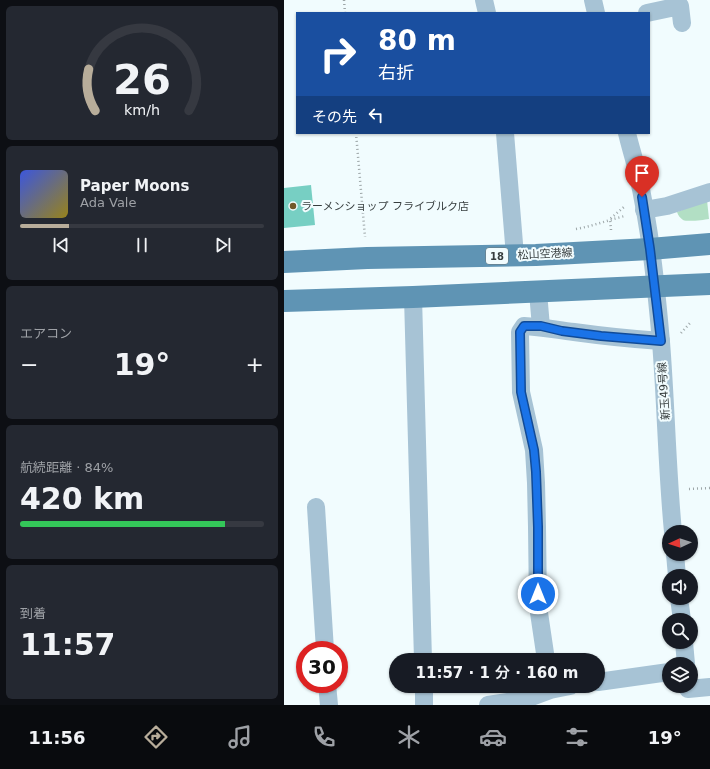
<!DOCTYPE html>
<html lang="ja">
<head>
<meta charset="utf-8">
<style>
	:root { --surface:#171b24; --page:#242831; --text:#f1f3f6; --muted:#9ea1a6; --line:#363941; --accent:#b8ad9a }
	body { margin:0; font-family:"DejaVu Sans","Noto Sans JP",sans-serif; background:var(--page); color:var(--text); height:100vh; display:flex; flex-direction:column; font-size:15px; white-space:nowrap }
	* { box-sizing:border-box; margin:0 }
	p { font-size:13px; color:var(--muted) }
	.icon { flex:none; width:22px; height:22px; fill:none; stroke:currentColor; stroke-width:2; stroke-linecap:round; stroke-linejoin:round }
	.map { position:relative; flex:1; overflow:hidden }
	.drawer { display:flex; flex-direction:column; gap:6px; padding:6px; background:#0d0f14; width:284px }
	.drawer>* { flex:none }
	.banner { position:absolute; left:12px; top:12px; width:354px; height:122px; border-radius:0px; box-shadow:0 1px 3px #0004; background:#1a4fa0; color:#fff; overflow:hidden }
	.needle { width:26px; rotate:266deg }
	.controls { position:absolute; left:378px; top:525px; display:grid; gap:8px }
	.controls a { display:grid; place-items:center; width:36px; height:36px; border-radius:50%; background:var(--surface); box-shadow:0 1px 3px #0004; font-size:20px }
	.speed { position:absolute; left:12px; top:641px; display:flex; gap:8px; font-size:20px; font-weight:700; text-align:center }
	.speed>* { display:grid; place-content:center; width:52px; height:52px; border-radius:50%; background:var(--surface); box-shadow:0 1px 3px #0004; line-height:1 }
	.speed .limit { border:6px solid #d22; background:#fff; color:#111 }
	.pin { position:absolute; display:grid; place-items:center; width:34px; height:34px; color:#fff; margin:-41px -17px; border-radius:50% 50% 50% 0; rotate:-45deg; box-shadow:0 0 4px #0007 }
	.pin .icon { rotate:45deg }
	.me { position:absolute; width:44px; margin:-22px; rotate:0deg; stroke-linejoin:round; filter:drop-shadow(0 0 3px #0008) }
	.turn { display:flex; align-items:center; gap:14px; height:84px; padding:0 16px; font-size:18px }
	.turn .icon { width:52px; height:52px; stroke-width:2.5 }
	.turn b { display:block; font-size:28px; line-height:34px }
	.then { display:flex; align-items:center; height:38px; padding:0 16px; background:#0003; gap:8px; font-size:15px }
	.big { font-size:30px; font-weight:600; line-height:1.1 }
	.drawer .widget { flex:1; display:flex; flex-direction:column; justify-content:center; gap:6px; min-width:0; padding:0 14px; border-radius:6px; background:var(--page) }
	.drawer .dial { align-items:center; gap:0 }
	.dial svg { height:104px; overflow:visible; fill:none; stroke:var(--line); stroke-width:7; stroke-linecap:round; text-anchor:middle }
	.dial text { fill:var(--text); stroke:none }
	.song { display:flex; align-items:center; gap:12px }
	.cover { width:48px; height:48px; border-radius:6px; background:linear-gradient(135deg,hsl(230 70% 55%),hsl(50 70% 35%)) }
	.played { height:4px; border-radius:2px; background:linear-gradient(90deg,var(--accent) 20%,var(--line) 20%) }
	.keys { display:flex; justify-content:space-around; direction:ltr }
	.heat { display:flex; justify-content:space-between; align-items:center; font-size:22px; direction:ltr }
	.charge { height:6px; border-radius:3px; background:linear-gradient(90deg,#34c759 84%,var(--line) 0) }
	.trip { position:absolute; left:105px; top:653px; width:216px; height:40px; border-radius:20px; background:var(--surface); box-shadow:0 1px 3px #0004; font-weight:600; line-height:40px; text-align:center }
	.menu { display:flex; height:64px; justify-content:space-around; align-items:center; background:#090b0e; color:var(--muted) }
	.menu .icon { width:28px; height:28px }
	.menu .selected { color:var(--accent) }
	.menu b { font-size:18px; color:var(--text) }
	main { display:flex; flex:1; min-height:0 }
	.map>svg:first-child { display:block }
</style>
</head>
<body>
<main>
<section class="drawer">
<div class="widget dial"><svg viewBox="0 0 100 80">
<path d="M14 69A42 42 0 1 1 86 69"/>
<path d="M14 69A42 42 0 0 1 9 37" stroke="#b8ad9a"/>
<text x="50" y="56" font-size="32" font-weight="700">26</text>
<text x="50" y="72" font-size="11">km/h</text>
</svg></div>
<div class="widget">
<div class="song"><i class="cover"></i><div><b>Paper Moons</b><p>Ada Vale</p></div></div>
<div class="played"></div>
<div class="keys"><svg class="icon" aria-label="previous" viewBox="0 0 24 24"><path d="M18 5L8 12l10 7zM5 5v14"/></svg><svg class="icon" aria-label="pause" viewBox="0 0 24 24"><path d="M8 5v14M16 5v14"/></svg><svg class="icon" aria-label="next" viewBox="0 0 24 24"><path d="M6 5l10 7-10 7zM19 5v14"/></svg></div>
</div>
<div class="widget"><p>エアコン</p>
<div class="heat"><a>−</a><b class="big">19°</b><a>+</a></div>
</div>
<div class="widget"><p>航続距離 · 84%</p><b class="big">420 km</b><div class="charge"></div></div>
<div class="widget"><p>到着</p><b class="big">11:57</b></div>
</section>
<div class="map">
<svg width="426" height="705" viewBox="0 0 426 705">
	<rect width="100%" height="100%" fill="#f1fcfe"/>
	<path fill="#b2dfc4" d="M423,200L425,219C419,220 404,222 399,220C396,218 394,215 393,212Z"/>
	<path fill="#77cfc3" d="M27,185L31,225L0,228V188Z"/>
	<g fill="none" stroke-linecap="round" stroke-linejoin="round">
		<g stroke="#9da6a8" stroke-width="2.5" stroke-dasharray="1 3" stroke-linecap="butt">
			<path d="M60,0L61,13"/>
			<path d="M72,133L81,237"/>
			<path d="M292,229C309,226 324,220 341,216"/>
			<path d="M327,230L326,219L340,207"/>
			<path d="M397,333L406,323"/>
			<path d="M405,489L426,488"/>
		</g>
		<g stroke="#a7c3d5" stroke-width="18">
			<path d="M200,0L203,13"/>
			<path d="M309,0L312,13"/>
			<path d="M363,13L396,6L398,23"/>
			<path d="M221,133L231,256"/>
			<path d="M343,133C346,146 350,158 353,171C366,227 372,285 377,342C382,405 383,469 389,532"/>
			<path d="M360,210L383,206L426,192"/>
			<path d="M254,292L257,327"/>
			<path d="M129,297L139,660"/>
			<path d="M32,507L41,650"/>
			<path d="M391,554L393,576"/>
			<path d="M395,598L398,620"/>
			<path d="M400,642L402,664"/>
			<path d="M262,660L254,606L253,527L252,483L250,450L237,392L236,332L240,326C257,327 273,330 290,332C319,336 347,339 377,341"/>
			<path d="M314,682L385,672"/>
			<path d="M43,684L45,705"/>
			<path d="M140,686V705"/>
			<path d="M404,689L426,687"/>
			<path d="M204,705L242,699L266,690L286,686"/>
		</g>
		<g stroke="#5f94b4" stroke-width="22">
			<path d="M0,262L83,258L252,255L366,249L426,244"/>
			<path d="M0,301L129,297L426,284"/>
		</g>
	</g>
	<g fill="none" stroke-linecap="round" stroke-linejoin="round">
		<defs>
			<path id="route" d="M254,594V527L252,472L250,450L237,392L236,332L240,326H257L278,331L317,336L377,341L366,249L358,197"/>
		</defs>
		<use href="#route" stroke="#114b97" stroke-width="10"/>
		<use href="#route" stroke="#1a73e8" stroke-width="7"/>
	</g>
	<circle fill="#725829" stroke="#f1fcfe" stroke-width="1.5" cx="9" cy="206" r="4"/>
	<g text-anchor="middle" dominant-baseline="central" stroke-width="4" stroke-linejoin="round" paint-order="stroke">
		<rect fill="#f1fcfe" stroke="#6e7678" stroke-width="1" x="202" y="248" width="22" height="16" rx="3"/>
		<g font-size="10" font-weight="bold" fill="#363d3e">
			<text x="213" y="256">18</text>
		</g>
		<g font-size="11" fill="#363d3e" stroke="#f1fcfe" text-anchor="start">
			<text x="17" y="206">ラーメンショップ フライブルク店</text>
		</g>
		<g font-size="11" fill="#363d3e" stroke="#f1fcfe">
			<text transform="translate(261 254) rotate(-3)">松山空港線</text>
			<text transform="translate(380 391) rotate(-94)">新玉49号線</text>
		</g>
	</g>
</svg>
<div class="controls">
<a><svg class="needle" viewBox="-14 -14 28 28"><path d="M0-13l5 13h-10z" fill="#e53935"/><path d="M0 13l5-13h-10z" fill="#9ea1a6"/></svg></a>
<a><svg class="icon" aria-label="sound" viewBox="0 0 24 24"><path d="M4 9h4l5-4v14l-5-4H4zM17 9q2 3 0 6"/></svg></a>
<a><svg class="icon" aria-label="search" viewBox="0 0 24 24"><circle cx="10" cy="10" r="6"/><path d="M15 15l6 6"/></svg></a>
<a><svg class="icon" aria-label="layers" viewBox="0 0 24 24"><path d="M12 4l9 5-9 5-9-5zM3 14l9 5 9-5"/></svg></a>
</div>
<div class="speed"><div class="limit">30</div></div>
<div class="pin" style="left:358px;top:197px;background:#d93025"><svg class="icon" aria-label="arrive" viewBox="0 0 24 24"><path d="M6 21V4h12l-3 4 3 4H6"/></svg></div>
<svg class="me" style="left:254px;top:594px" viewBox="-20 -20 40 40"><circle r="17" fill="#1a73e8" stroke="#fff" stroke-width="3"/><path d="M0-11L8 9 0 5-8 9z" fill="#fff"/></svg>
<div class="trip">11:57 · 1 分 · 160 m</div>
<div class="banner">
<div class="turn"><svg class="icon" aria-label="right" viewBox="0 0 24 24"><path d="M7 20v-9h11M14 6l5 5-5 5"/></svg><div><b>80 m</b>右折</div></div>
<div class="then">その先<svg class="icon" aria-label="left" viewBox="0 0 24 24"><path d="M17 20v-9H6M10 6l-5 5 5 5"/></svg></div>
</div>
</div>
</main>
<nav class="menu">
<b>11:56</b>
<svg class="icon selected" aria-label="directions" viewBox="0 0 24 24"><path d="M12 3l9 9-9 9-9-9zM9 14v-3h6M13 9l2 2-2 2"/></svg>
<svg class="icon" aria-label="music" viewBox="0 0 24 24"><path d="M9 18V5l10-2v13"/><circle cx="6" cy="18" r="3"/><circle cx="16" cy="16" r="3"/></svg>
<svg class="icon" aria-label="phone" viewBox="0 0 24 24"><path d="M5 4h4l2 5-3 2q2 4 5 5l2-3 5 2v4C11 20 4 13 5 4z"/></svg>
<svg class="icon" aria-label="climate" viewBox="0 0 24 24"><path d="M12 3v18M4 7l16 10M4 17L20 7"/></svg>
<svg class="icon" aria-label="car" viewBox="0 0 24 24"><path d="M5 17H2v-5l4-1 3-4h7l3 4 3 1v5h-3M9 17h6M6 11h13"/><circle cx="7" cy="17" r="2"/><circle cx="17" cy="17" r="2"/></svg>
<svg class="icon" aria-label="filters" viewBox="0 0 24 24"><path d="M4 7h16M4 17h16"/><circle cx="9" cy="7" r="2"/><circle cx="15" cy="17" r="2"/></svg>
<b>19°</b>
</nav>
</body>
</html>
